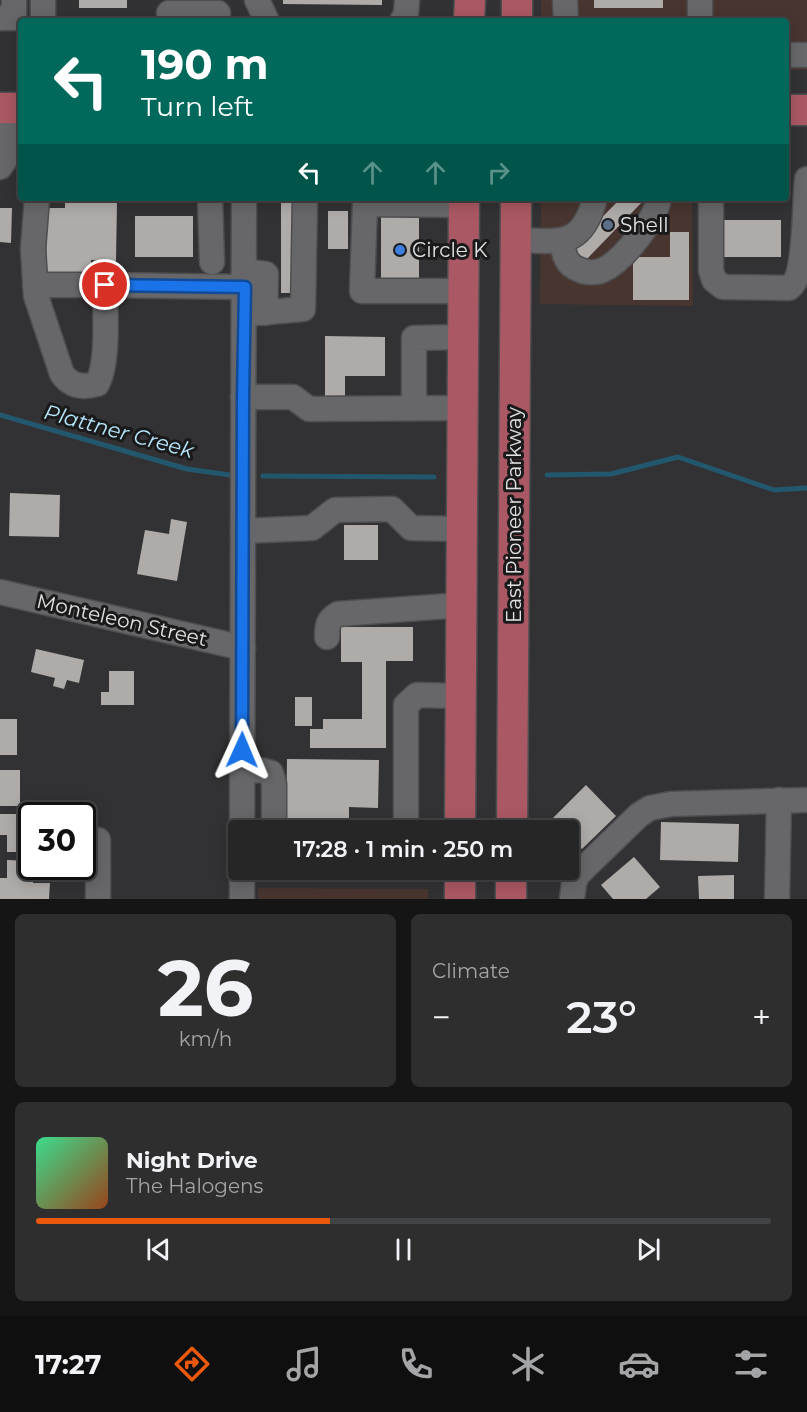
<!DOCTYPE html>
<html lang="en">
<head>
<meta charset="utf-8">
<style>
	:root { --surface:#262627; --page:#2e2e2f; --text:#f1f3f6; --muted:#a4a5a7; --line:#424344; --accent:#ea580c }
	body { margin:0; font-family:Montserrat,sans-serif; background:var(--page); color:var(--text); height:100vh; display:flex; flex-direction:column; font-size:22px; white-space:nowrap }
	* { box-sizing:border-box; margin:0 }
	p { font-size:20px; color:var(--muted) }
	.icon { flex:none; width:33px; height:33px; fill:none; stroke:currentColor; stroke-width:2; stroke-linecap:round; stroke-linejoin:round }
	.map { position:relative; height:899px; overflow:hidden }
	.panel { display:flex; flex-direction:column; gap:15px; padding:15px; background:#151515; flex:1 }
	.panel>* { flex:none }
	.top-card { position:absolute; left:18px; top:18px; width:771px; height:183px; border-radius:6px; box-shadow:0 3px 15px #0003,0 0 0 2px var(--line); background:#00695c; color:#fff; overflow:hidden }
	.speed { position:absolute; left:18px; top:802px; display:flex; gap:12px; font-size:30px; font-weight:700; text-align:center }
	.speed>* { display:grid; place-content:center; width:78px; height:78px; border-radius:50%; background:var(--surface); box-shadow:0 3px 15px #0003,0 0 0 2px var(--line); line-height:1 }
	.speed .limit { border:3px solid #111; border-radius:9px; background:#fff; color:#111 }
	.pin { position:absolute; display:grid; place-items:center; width:51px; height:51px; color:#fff; margin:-26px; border:3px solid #fff; border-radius:50%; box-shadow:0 2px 6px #0007 }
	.me { position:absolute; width:66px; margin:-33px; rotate:1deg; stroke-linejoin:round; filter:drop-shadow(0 0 4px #0008) }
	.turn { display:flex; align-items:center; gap:21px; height:126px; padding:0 24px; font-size:27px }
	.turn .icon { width:78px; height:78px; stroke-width:2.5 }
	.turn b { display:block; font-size:42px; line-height:51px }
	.lanes { display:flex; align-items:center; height:57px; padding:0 24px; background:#0003; justify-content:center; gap:30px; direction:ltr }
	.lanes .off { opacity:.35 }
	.big { font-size:45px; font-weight:600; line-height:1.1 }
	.panel .widget { flex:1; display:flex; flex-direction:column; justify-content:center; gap:9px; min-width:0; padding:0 21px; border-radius:9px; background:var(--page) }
	.panel .dial { align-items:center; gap:0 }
	.dial b { font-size:78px; line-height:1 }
	.song { display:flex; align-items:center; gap:18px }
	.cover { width:72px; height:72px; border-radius:9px; background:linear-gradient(135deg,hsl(150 70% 55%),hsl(20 70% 35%)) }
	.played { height:6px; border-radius:3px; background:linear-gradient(90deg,var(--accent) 40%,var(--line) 40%) }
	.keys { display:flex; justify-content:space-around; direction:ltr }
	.heat { display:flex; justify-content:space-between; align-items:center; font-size:33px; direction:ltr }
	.panel .tiles { flex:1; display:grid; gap:15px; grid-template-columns:1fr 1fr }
	.widget:last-child { grid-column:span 2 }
	.trip { position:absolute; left:228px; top:820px; width:351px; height:60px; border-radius:6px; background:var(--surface); box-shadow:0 3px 15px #0003,0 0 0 2px var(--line); font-weight:600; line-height:60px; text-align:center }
	.tab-bar { display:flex; height:96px; justify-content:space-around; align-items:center; background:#0f0f10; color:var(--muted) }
	.tab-bar .icon { width:42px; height:42px }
	.tab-bar .on { color:var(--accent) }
	.tab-bar b { font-size:27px; color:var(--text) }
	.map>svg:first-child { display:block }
</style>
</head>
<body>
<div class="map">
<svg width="807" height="899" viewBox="0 0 807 899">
	<rect width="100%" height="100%" fill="#323234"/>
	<g fill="#48352f">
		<path d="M541,0H807V70H786V21H541Z"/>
		<path d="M541,198H692L693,306L540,304Z"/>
		<path d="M258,888L428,889V899H258Z"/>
	</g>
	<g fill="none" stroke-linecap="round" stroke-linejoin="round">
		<g stroke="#23576d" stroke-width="5">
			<path d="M0,415L187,469L230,475"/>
			<path d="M547,475L611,474L678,457L774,490L807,488"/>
			<path d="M263,476L434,477"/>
		</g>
	</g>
	<g fill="#aeaba9">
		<rect x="79" y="0" width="48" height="8"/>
		<path d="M283,0H382V5L283,4Z"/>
		<rect x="594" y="0" width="69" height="8"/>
		<rect x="281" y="198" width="16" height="95"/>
		<path d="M621,198H646L582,264L569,251Z"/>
		<path d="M65,201L117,202L116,261L91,260V274H46L47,208H65Z"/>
		<path d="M0,208H12L11,243L0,242Z"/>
		<rect x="328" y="211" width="20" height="38"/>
		<rect x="381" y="211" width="38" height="78"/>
		<rect x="135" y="216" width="58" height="41"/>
		<rect x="722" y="220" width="59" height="37"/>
		<path d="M670,232H689V300H633V257H670Z"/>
		<path d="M325,336L385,337V376H345V401H325Z"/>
		<path d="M10,493L60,495L59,537L9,536Z"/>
		<path d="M171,519L187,522L177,581L137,574L145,530L169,534Z"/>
		<rect x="344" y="525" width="34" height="35"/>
		<path d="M341,627H413V661H386V748H310V729H323V719H362V662H341Z"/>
		<path d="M36,649L84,660L79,683L67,680L64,689L53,686L55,678L31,672Z"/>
		<path d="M109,671H134V705H101V692H109Z"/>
		<rect x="295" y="697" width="17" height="29"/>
		<rect x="0" y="719" width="17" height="36"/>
		<path d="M287,759L379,760L378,808L349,807V822H334V831H286Z"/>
		<rect x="0" y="770" width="20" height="36"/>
		<path d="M586,785L616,816L582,849L568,836V831H564L552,819Z"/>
		<path d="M0,814H32V852H7V835H0Z"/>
		<path d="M661,822L739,824L738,862L660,860Z"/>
		<path d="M634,857L660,887L646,899H613L601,885Z"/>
		<path d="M7,860L32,861L33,883H50L49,899H0V878H7Z"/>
		<path d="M734,875V899H699L698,876Z"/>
	</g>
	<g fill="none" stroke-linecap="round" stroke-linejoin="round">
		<defs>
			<g id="minor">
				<path d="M257,0L267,21"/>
				<path d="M565,0L566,21"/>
				<path d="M700,0V21"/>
				<path d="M0,18H14V0"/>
				<path d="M43,21V0"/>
				<path d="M170,21L169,13H218"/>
				<path d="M402,21L406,14L407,0"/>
				<path d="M786,55H807"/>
				<path d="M0,167L9,154L10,108"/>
				<path d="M37,198L33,249L36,296L62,374C71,386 83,388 97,384C109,363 105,311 105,285L245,287"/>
				<path d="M210,198L212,262"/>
				<path d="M711,198V270L714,280L723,287L789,288C807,277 804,203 807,179"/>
				<path d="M516,240C559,241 582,249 595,198"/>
				<path d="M562,241C564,256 566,265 580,270C587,273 596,273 603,270C623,261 656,219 659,198"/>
				<path d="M245,271L266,274L265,313"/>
				<path d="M35,285H105"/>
				<path d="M463,291H362L365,204L464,205"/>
				<path d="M245,314L303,309L305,198"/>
				<path d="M243,397H293L309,409L462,408"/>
				<path d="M414,408V338L463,337"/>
				<path d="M243,531L312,528L335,510L392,509L411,528L462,529"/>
				<path d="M0,592L243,648"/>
				<path d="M327,637C327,625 328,620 338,614L462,605"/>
				<path d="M242,771L261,770L271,773L274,784V831"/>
				<path d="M242,831L244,198"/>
				<path d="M406,831V705L417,695L461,696"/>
				<path d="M242,870V899"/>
				<path d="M98,899V840"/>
				<path d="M572,899L574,883L578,874L639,815L650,808L671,804L807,800"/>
				<path d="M777,899L779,800"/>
			</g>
			<g id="major">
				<path d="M469,21L470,0"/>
				<path d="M517,21V0"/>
				<path d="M0,108H21"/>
				<path d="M786,110H807"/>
				<path d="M460,831L464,198"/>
				<path d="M512,831L516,198"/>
				<path d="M460,899V870"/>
				<path d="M511,899V870"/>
			</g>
		</defs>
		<use href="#minor" stroke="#4e4e50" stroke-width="27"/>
		<use href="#major" stroke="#4e4e50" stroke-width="33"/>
		<use href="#minor" stroke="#67676a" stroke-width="24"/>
		<use href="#major" stroke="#aa5863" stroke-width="30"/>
	</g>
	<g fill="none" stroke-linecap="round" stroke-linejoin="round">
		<defs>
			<path id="route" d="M105,285L245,287L243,397L242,750"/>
		</defs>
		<use href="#route" stroke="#114b97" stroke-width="15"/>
		<use href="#route" stroke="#1a73e8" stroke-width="10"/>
	</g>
	<circle fill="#5c6f8a" stroke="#1a1a1b" stroke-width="2" cx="608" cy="225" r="6"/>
	<circle fill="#3f7fe0" stroke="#1a1a1b" stroke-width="2" cx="400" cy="250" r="6"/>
	<g text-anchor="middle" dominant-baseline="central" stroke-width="6" stroke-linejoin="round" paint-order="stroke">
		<g font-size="20" fill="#e3e3e5" stroke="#1a1a1b" text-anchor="start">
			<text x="620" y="225">Shell</text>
			<text x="412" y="250">Circle K</text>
		</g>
		<g font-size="20" fill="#e3e3e5" stroke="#1a1a1b">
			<text transform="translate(514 515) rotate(-90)">East Pioneer Parkway</text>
			<text transform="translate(122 620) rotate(13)">Monteleon Street</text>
		</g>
		<g font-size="21" font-style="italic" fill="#b8e7fd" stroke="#1a1a1b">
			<text transform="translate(119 431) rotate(15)">Plattner Creek</text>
		</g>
	</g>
</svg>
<div class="speed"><div class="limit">30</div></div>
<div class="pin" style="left:105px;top:285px;background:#d93025"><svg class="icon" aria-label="arrive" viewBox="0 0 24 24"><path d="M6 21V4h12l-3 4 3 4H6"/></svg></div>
<svg class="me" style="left:242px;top:750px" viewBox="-20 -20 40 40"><path d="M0-17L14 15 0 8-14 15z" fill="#1a73e8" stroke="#fff" stroke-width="4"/></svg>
<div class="trip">17:28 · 1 min · 250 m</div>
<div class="top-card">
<div class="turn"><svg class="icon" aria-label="left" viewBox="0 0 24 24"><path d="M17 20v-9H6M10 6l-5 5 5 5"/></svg><div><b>190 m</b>Turn left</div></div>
<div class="lanes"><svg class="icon" aria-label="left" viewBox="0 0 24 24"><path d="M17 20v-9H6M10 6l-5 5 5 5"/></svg><svg class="icon off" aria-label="ahead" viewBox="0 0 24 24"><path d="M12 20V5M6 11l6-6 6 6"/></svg><svg class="icon off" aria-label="ahead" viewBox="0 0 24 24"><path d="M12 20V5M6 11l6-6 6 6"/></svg><svg class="icon off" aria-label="right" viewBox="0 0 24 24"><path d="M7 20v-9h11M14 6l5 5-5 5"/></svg></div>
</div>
</div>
<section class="panel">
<div class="tiles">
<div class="widget dial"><b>26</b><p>km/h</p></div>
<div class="widget"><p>Climate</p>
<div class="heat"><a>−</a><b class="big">23°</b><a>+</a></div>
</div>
<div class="widget">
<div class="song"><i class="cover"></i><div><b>Night Drive</b><p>The Halogens</p></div></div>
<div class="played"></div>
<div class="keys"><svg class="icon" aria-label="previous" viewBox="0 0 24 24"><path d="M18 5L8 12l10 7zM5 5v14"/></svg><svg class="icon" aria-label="pause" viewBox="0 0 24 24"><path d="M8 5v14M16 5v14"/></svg><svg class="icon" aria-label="next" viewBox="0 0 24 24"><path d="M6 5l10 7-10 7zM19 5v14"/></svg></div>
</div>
</div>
</section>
<nav class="tab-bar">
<b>17:27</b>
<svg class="icon on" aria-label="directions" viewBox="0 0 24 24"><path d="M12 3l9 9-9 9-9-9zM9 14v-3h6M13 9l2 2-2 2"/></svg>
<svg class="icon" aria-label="music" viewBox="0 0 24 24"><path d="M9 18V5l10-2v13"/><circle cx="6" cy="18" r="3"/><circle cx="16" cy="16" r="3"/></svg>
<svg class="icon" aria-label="phone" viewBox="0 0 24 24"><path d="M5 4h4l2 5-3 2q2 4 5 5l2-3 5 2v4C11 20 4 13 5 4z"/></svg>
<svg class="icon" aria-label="climate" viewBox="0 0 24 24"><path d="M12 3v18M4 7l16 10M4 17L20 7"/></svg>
<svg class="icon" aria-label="car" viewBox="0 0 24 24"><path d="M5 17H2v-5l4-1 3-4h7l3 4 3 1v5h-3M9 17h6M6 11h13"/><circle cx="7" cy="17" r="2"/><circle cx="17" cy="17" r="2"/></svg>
<svg class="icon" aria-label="filters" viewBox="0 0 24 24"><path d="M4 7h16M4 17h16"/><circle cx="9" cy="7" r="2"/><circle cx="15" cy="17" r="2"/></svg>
</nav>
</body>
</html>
